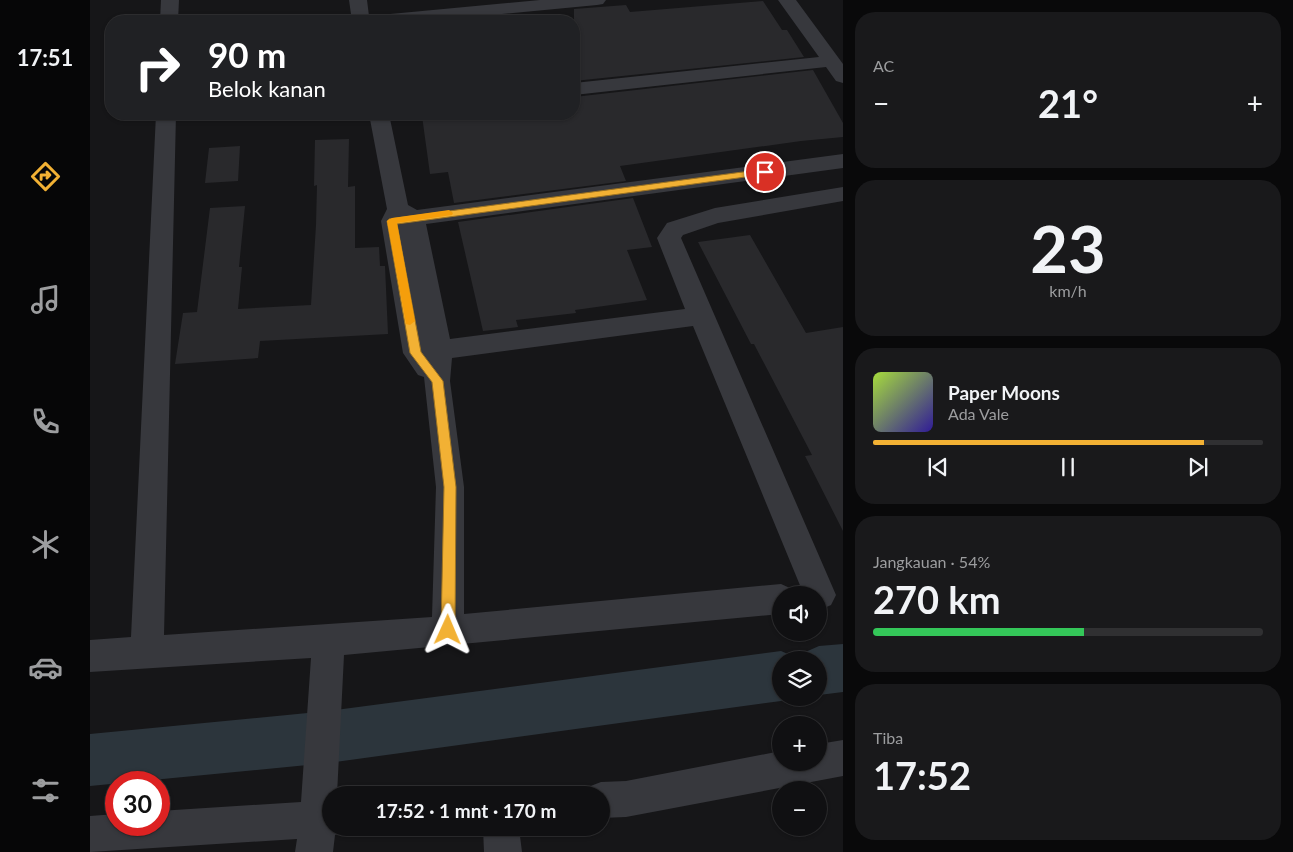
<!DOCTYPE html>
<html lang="id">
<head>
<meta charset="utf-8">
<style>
	:root { --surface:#101012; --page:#19191b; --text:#f1f3f6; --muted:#9c9d9f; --line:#303032; --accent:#f2b134 }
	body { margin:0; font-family:Lato,sans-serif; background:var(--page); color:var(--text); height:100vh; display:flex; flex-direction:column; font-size:19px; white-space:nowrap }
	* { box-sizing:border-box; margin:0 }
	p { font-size:16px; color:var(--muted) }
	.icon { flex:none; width:28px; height:28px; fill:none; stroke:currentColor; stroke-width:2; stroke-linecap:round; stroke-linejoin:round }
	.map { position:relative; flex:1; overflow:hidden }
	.side { display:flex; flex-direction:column; gap:12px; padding:12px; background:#09090a; width:450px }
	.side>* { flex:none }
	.hud { position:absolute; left:15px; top:15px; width:475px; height:105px; border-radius:20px; box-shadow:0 1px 4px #0004,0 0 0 1px var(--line); background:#202124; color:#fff; overflow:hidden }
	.buttons { position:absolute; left:682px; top:586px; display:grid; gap:10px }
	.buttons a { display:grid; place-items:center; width:55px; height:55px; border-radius:50%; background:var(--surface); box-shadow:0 1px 4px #0004,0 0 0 1px var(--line); font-size:25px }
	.speed { position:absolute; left:15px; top:771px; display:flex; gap:10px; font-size:25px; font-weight:700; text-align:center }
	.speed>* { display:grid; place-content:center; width:65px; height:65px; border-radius:50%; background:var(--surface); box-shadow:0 1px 4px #0004,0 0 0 1px var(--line); line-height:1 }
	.speed .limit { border:8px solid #d22; background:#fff; color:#111 }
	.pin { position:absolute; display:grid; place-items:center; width:42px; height:42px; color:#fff; margin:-21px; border:2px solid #fff; border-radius:50%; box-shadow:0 1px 5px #0007 }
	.me { position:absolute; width:55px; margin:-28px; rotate:1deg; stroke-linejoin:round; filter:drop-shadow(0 0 4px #0008) }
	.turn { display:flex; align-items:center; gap:18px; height:105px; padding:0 20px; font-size:22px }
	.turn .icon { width:65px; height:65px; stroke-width:2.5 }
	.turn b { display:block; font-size:35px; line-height:42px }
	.big { font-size:38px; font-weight:700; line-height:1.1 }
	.side .widget { flex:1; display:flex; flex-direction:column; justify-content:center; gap:8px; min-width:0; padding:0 18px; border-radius:20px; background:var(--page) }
	.side .dial { align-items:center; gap:0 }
	.dial b { font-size:65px; line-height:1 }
	.song { display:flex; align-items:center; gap:15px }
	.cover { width:60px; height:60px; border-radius:8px; background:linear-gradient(135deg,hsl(80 70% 55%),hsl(250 70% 35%)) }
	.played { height:5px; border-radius:2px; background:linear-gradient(90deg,var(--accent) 85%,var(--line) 85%) }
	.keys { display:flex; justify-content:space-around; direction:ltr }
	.heat { display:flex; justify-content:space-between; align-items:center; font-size:28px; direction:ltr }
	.charge { height:8px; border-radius:4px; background:linear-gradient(90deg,#34c759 54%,var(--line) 0) }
	.trip { position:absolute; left:232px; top:786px; width:288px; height:50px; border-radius:25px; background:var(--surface); box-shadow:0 1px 4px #0004,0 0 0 1px var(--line); font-weight:700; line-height:50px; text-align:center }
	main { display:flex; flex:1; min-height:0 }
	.menu { display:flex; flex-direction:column; width:90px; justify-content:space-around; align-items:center; background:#060607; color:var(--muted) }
	.menu .icon { width:35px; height:35px }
	.menu .current { color:var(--accent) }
	.menu b { font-size:22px; color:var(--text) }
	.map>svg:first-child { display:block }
</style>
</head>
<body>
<main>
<nav class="menu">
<b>17:51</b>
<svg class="icon current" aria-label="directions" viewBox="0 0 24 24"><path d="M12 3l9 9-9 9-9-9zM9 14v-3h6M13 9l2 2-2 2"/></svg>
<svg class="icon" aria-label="music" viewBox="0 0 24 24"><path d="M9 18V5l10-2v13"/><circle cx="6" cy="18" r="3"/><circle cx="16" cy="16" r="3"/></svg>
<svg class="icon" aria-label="phone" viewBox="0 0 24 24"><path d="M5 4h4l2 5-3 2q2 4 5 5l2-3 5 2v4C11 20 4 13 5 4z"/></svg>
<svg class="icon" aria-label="climate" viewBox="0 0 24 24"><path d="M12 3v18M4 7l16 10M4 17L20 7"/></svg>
<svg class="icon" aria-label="car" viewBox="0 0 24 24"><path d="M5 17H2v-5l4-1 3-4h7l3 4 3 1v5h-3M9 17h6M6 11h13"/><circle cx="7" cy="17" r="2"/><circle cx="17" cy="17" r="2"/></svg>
<svg class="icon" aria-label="filters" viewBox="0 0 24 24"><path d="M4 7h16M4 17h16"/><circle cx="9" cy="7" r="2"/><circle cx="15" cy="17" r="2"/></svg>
</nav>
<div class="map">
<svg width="753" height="852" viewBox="0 0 753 852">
	<rect width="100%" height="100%" fill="#161618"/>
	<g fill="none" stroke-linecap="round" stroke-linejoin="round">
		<path fill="#2c353c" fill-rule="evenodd" d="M753,644V692L729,695V660H691V698H699L691,701L238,763L0,786V734L238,711L691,651L709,659L711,654L729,646Z"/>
	</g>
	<g fill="#29292c">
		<path d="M673,1L692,30H697L714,57L484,81V9L536,5L540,12Z"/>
		<path d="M723,70L753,123V137L711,141L530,166L536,181L364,203L358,172L340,174L332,116L370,114H484V97Z"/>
		<path d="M259,139L258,187L265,186V248L289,247L290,266H295L298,334L170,341L168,358L85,364L93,313L107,312L120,208L155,206L149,267H152L148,309L221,305L226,225L227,185L224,186L225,140Z"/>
		<path d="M150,146L148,181L115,183L119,148Z"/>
		<path d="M543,198L562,247L537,250L557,300L485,310L486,313L426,320L428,327L393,331L368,222Z"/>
		<path d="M660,235L716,333L753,327V531L715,456L722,455L664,344H661L608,242Z"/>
	</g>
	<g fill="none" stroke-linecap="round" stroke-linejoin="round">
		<g fill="#37383d" fill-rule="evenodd">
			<path d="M71,0H89L88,21H70Z"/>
			<path d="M259,0H277L279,16L450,0H516L513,4L507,5L338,21H262Z"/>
			<path d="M688,0H706L753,64V83L746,81L736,67L484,95V83L729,57Z"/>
			<path d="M66,114H86L74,635L342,617L346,487L334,377L328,375L313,353L291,221L297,209L279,114H299L318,205L327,210L753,154V168L336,224L360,339L595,309L567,238L577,223L625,208L753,187V201L628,223L593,235L591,238L746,595L741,605L730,610L729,595H714L603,326L362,358L360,381L374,487V614L691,584L702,589L705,595H691V614L254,655L247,795H241V828H255L254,831L245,835L243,852H205L207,839L0,852V816L26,814V825H69V811L211,802L221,658L0,672V640L41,637Z"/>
			<path d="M753,740V776L536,817L511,818V795H495L498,787L511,782L536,781L691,751V762H729V744Z"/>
			<path d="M393,828H429L432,852H394Z"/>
		</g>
	</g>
	<path fill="#f2b134" stroke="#9d7322" d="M675,169L679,172L678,174L307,224L331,352L353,381L366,487L365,630L363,635L358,637L353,635L351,630L354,487L342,382L320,353L297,221L299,219Z"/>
	<path fill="#f59e0b" d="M359,210L363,213L362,215L307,223L325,321L320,325L316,324L297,221L302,218Z"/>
</svg>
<div class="buttons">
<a><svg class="icon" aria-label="sound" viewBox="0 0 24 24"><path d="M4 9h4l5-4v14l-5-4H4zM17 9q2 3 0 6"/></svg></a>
<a><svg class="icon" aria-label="layers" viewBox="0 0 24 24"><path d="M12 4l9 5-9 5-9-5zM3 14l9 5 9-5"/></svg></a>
<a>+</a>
<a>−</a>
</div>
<div class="speed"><div class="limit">30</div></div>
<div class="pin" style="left:675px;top:172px;background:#d93025"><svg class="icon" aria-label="arrive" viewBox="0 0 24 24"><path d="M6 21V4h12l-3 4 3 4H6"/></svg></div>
<svg class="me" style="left:358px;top:630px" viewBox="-20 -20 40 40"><path d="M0-17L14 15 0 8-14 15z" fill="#f2b134" stroke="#fff" stroke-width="4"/></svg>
<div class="trip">17:52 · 1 mnt · 170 m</div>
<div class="hud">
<div class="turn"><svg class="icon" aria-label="right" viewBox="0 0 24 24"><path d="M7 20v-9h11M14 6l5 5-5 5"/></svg><div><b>90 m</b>Belok kanan</div></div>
</div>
</div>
<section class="side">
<div class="widget"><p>AC</p>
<div class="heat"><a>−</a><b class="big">21°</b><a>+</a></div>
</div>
<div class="widget dial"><b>23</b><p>km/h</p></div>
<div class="widget">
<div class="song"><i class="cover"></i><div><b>Paper Moons</b><p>Ada Vale</p></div></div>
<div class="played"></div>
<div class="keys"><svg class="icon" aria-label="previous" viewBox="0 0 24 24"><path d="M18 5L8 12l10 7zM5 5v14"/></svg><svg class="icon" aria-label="pause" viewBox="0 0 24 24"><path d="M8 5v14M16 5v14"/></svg><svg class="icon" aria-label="next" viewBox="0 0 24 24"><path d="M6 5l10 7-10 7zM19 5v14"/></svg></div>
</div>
<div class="widget"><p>Jangkauan · 54%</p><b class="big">270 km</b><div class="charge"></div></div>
<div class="widget"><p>Tiba</p><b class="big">17:52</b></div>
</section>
</main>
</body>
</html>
